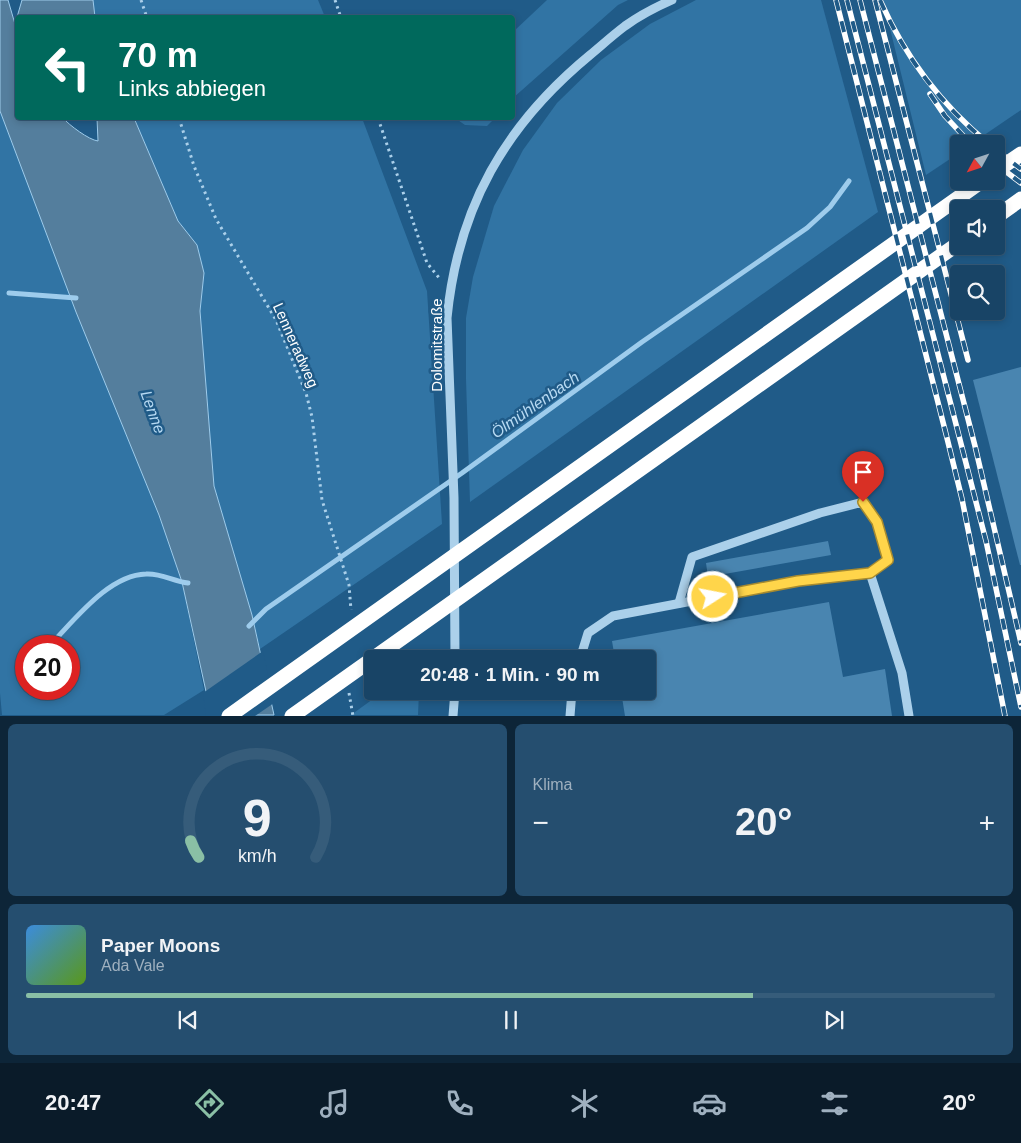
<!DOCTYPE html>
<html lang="de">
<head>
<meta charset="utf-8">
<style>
	:root { --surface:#184466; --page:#254e6f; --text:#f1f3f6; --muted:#9fb0bf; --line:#365c7a; --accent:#8abfa5 }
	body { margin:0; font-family:Helvetica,sans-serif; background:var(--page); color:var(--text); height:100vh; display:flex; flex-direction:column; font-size:19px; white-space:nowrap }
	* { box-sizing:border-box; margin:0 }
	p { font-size:16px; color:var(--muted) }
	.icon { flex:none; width:28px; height:28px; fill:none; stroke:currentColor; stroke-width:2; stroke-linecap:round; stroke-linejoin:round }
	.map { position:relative; height:716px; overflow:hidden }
	.sheet { display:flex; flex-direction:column; gap:8px; padding:8px; background:#0d2538; flex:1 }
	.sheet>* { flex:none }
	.top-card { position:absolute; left:15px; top:15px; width:500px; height:105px; border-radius:5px; box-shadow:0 2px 8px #0003,0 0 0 1px var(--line); background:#00695c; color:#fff; overflow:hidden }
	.needle { width:32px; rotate:230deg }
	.controls { position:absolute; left:950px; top:135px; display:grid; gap:10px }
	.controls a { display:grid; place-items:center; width:55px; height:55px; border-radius:5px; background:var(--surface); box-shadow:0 2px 8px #0003,0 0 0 1px var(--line); font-size:25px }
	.speed { position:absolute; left:15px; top:635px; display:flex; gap:10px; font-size:25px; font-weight:700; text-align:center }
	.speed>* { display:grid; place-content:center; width:65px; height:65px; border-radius:50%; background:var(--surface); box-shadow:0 2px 8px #0003,0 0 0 1px var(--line); line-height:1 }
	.speed .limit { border:8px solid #d22; background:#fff; color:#111 }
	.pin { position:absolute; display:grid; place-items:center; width:42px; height:42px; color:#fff; margin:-51px -21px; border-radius:50% 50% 50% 0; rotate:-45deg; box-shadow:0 0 5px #0007 }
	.pin .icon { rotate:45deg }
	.me { position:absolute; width:55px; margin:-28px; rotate:79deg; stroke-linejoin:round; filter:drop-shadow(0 0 4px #0008) }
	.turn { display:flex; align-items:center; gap:18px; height:105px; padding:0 20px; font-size:22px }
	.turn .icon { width:65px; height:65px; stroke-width:2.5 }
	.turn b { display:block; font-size:35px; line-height:42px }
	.big { font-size:38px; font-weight:600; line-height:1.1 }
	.sheet .card { flex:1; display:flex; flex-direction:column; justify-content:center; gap:8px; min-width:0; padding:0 18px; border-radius:8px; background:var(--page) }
	.sheet .dial { align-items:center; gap:0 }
	.dial svg { height:130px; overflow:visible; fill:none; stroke:var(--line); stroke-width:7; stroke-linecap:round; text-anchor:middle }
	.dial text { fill:var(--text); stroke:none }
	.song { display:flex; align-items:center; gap:15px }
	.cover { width:60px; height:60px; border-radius:8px; background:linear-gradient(135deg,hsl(210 70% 55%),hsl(90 70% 35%)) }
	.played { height:5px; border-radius:2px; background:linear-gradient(90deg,var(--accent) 75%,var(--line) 75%) }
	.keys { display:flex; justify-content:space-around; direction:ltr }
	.heat { display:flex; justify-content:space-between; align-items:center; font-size:28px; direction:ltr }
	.sheet .tiles { flex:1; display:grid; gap:8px; grid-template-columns:1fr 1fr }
	.card:last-child { grid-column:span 2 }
	.trip { position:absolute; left:364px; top:650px; width:292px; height:50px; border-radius:5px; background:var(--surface); box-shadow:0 2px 8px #0003,0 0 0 1px var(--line); font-weight:600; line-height:50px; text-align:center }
	.tab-bar { display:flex; height:80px; justify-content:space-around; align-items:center; background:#0a1b29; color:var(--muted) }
	.tab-bar .icon { width:35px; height:35px }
	.tab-bar .on { color:var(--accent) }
	.tab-bar b { font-size:22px; color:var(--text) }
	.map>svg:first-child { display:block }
</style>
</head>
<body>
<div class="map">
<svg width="1021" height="716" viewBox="0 0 1021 716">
	<rect width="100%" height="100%" fill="#205b88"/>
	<g fill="#3174a4" fill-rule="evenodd">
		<path d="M93,0H318L325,17H95Z"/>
		<path d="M547,0H628L618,5L513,98V32Z"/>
		<path d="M696,0H821L878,212L470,502L466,379V318L473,277L494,206L523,150L557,103L601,60L650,24Z"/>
		<path d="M883,0H1021V110L971,144H959V153L926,175Z"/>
		<path d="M0,111L159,515L182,582L204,690L164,715H2L0,693ZM26,646H69V689H26Z"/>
		<path d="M134,118H362L427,291L442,524L260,649L252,615L214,486L200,311L204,273L197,245L178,221Z"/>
		<path d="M455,118H495L487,126L465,125Z"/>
		<path d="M384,691H419L418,715H351Z"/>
	</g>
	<path fill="#547e9d" stroke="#9eccec" d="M0,0H8L15,24L22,0H93L95,17L18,18V118H63C69,125 89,140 98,141L97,118H134L178,221L197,245L204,273L200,311L214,486L252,615L274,715H208L207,696L182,582L159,515L76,312L0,111Z"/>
	<path fill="#205b88" d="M263,651L274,703L255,716H206L203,693Z"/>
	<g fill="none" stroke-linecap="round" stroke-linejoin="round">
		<g stroke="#9eccec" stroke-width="5">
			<path d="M9,293L76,298"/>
			<path d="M249,626L266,609L462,473L642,342L807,228L830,207L849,181"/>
			<path d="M49,646C74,621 108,575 146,574C161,573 173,581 188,583"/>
		</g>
	</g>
	<g fill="#4985b0">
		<path d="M1021,367V565H1020L973,380Z"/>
		<path d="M828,541L831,555L708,577L706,563Z"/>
		<path d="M829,602L843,677L885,669L892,716H625L621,691H648V659H615L612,641Z"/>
	</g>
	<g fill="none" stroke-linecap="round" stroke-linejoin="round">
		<g stroke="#abd0ea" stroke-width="3" stroke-dasharray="2.5 4" stroke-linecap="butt">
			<path d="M141,0L147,18"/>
			<path d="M335,0L341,18"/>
			<path d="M179,118L194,166L216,219L276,320L306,393L312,417L322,500L349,585L351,610"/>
			<path d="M378,118L427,263L440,279"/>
			<path d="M349,693L353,716"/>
		</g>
		<g stroke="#abd0ea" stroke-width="9">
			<path d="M679,603L692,557L820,513L863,502L877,522L888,560L870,573"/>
			<path d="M455,659L454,498L447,318C458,207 505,125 590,55C602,45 613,35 625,26C639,16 656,7 672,0"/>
			<path d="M580,659L588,633L613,616L798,581L870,573L902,673L909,716"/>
			<path d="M453,716L455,691"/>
			<path d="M570,716L572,691"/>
		</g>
		<g stroke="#fff" stroke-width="15">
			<path d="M996,171L1021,154"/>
			<path d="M996,217L1021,199"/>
			<path d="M229,716L982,181"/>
			<path d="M292,716L959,243"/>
		</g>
		<defs>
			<g id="rail">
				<path d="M836,0L946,434L962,499L1005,716"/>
				<path d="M847,0L986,541L1021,707"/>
				<path d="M860,0L975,446L1021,643"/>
				<path d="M875,0L968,360"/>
				<path d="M880,0C905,57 940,104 989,144"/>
				<path d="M930,94L945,116L971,144"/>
				<path d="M996,150L1021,169"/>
				<path d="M996,164L1021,183"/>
			</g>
		</defs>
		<use href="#rail" stroke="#fff" stroke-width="5.5"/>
		<use href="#rail" stroke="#205b88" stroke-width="4" stroke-dasharray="11" stroke-linecap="butt"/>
	</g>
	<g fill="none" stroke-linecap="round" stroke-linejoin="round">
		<defs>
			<path id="route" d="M713,597L798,581L870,573L888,560L877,522L863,502"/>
		</defs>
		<use href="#route" stroke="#a68a30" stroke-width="12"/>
		<use href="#route" stroke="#ffd54a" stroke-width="9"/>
	</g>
	<g text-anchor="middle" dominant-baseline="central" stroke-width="5" stroke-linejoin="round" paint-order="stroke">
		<g font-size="15" fill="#fff" stroke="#205b88">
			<text transform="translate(296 345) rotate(66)">Lenneradweg</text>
			<text transform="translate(436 345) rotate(-90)">Dolomitstraße</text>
		</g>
		<g font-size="16" font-style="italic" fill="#b6d9f2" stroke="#205b88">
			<text transform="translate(535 405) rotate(-35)">Ölmühlenbach</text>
			<text transform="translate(153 412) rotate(70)">Lenne</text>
		</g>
	</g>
</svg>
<div class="controls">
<a><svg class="needle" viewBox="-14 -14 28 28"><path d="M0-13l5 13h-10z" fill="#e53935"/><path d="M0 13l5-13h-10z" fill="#9fb0bf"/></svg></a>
<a><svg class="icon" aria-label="sound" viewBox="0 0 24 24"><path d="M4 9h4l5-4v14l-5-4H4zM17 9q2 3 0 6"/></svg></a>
<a><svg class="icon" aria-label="search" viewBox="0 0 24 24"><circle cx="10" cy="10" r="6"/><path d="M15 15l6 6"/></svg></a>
</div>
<div class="speed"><div class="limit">20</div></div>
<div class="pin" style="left:863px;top:502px;background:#d93025"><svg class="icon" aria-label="arrive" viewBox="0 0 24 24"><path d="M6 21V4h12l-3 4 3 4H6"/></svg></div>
<svg class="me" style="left:713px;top:597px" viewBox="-20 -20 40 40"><circle r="17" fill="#ffd54a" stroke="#fff" stroke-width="3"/><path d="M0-11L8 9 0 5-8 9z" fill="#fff"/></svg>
<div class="trip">20:48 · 1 Min. · 90 m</div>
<div class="top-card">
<div class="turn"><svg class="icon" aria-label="left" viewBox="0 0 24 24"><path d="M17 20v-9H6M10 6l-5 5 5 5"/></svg><div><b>70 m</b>Links abbiegen</div></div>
</div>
</div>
<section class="sheet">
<div class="tiles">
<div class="card dial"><svg viewBox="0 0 100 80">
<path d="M14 69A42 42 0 1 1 86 69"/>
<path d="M14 69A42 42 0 0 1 9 59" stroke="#8abfa5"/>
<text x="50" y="56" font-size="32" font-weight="700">9</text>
<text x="50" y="72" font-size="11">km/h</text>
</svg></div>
<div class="card"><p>Klima</p>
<div class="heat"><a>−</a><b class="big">20°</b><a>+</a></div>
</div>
<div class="card">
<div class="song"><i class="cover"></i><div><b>Paper Moons</b><p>Ada Vale</p></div></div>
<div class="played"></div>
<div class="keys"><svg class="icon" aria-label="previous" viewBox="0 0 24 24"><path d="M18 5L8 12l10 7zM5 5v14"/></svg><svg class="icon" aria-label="pause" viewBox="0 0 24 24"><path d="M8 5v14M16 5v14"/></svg><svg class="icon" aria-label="next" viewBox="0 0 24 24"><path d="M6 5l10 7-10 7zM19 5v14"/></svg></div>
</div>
</div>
</section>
<nav class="tab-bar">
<b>20:47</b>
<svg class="icon on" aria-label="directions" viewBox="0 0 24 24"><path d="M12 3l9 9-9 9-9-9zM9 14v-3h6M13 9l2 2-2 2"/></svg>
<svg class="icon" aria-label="music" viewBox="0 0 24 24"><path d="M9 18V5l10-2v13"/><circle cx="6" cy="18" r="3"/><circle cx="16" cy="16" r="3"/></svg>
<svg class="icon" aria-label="phone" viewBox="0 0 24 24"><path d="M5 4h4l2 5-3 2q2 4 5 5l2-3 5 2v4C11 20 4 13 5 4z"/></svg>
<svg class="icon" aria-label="climate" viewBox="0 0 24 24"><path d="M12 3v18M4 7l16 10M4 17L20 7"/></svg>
<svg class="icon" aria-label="car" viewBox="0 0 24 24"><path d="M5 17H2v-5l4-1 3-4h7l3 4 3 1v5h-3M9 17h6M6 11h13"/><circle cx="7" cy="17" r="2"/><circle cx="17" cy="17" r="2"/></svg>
<svg class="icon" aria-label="filters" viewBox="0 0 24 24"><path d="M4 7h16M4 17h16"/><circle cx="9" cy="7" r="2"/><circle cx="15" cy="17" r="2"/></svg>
<b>20°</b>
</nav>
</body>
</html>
